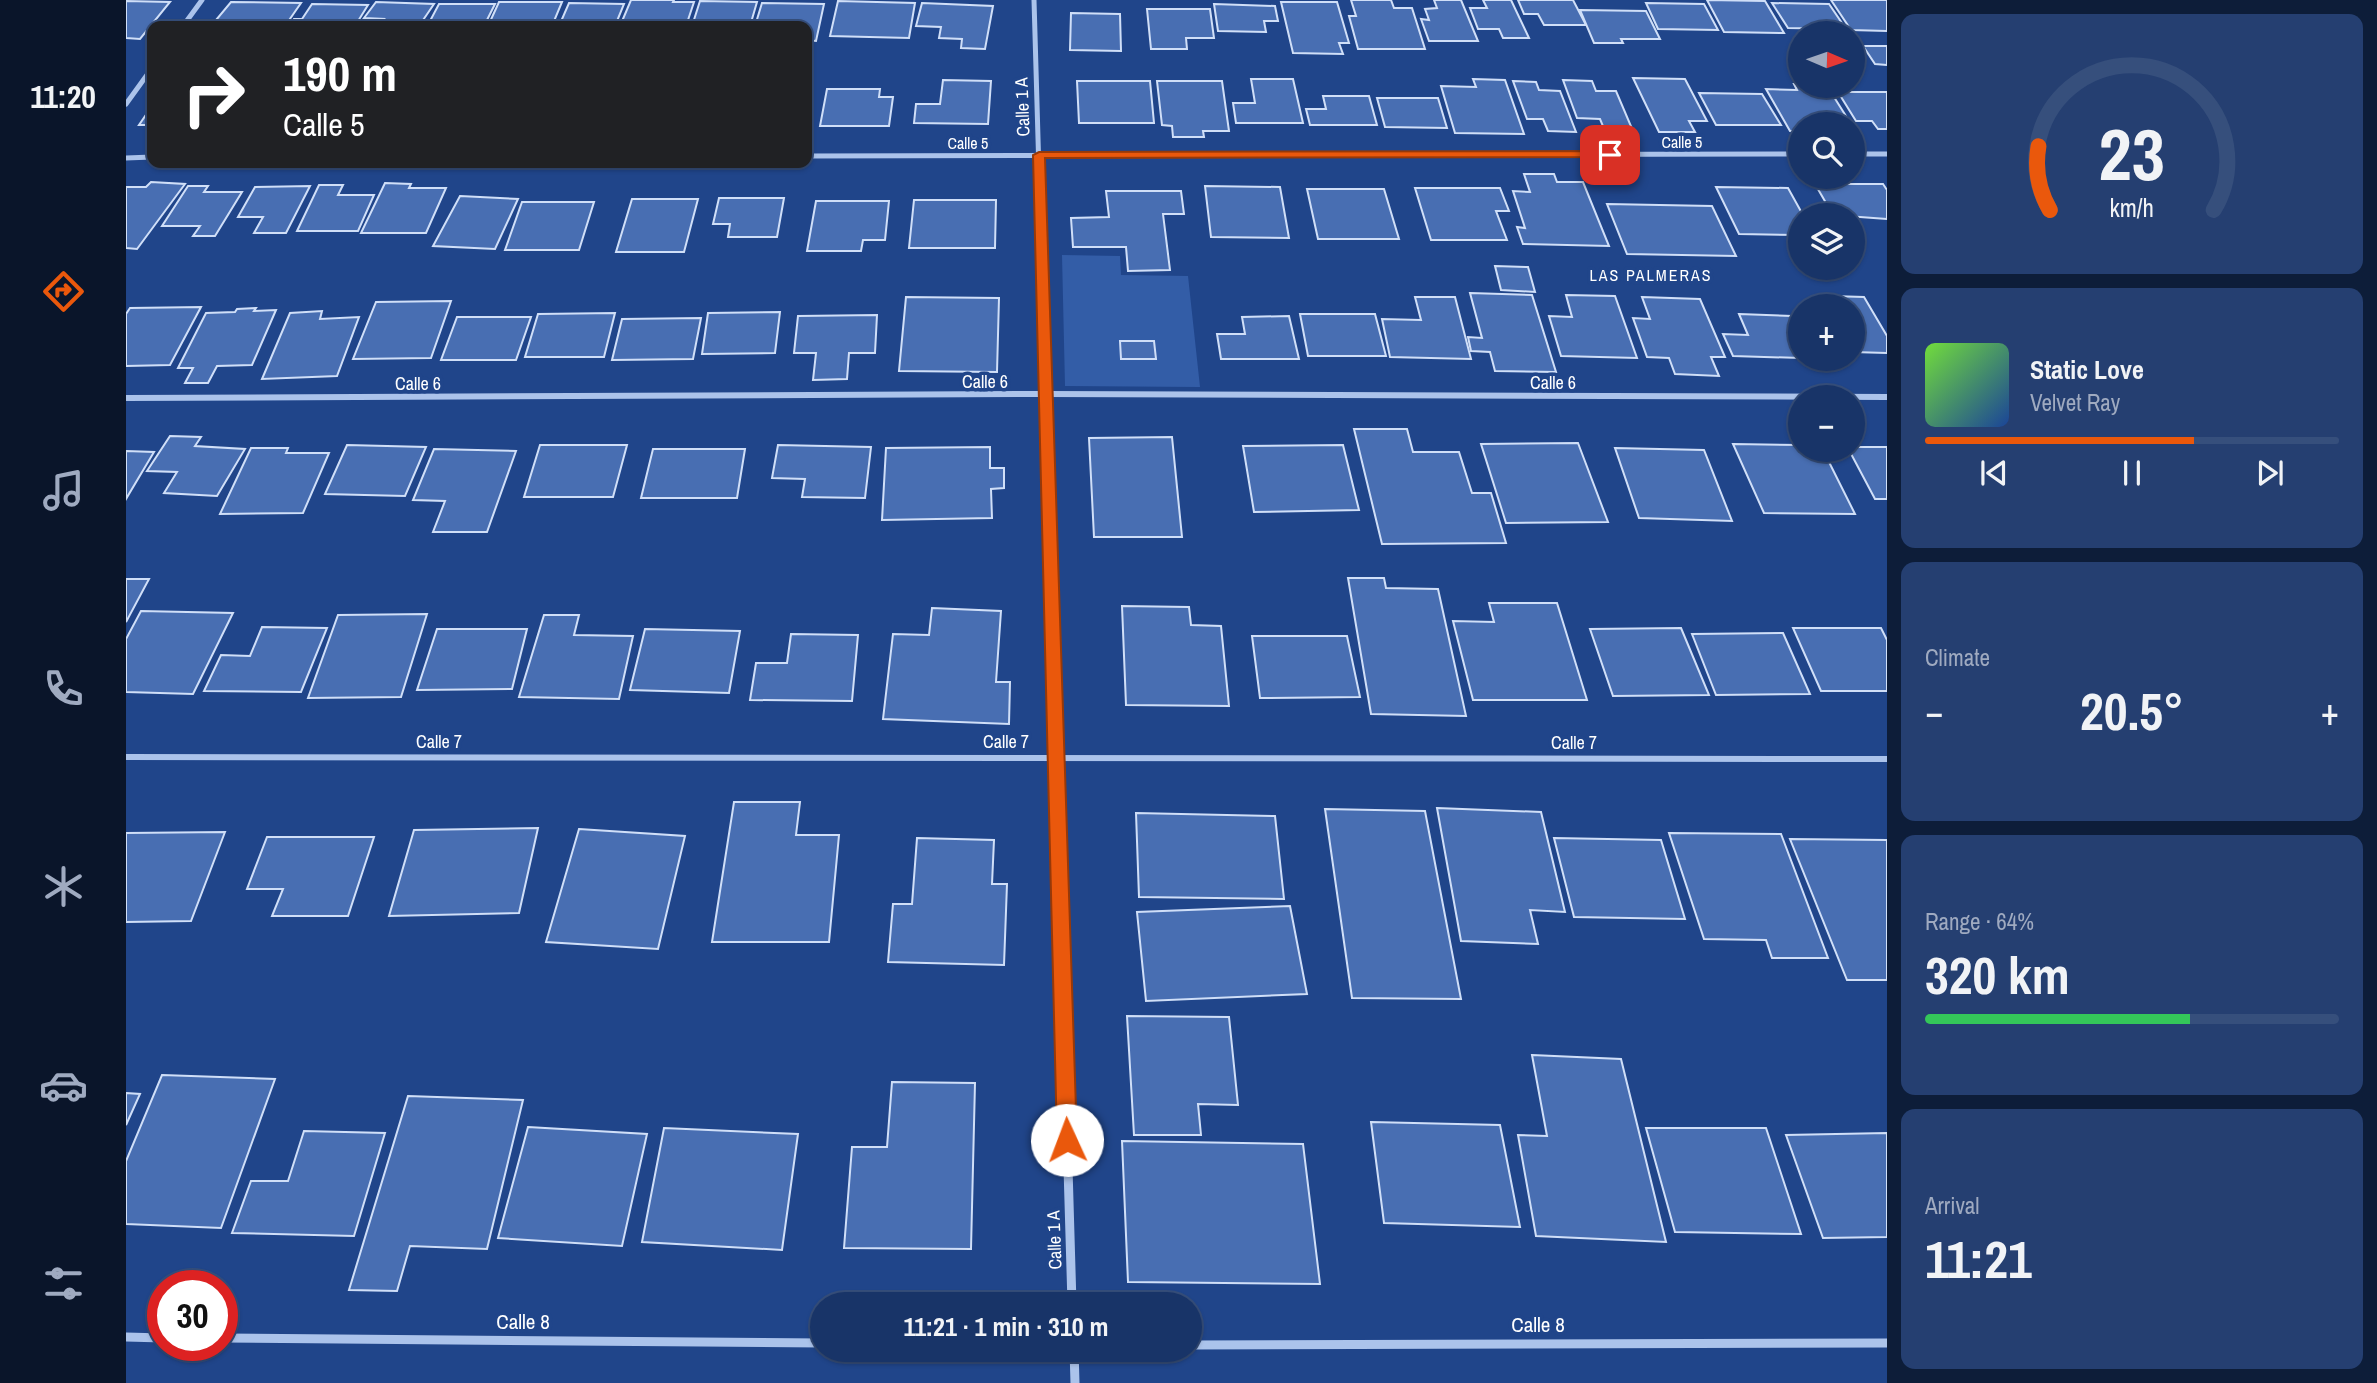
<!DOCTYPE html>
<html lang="en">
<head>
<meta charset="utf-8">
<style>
	:root { --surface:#183468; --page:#253f71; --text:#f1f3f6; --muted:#9faac0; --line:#364f7c; --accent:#ea580c }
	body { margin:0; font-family:"Archivo Narrow",sans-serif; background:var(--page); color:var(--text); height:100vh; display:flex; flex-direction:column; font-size:26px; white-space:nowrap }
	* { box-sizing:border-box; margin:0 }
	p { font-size:23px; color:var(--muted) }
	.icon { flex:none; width:38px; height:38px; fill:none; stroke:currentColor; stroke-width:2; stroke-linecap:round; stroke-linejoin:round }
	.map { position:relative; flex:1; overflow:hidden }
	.sheet { display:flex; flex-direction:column; gap:14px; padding:14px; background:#0d1d39; width:490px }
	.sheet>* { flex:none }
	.guide { position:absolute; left:21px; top:21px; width:665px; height:147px; border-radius:14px; box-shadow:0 2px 5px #0004,0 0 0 2px var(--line); background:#202124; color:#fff; overflow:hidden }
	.needle { width:46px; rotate:92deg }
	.tools { position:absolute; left:1662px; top:21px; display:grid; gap:14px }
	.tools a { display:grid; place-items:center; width:77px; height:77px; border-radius:50%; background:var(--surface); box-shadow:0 2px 5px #0004,0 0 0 2px var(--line); font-size:35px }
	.speed { position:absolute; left:21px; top:1270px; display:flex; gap:14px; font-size:35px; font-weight:700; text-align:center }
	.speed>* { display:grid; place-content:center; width:91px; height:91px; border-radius:50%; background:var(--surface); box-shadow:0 2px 5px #0004,0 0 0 2px var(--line); line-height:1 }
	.speed .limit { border:10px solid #d22; background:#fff; color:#111 }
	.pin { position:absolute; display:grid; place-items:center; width:60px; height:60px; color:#fff; margin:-30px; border-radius:14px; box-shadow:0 4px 10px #0006 }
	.me { position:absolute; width:77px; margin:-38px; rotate:358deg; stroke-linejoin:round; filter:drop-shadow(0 0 5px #0008) }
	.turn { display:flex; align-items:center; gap:24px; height:147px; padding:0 21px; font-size:32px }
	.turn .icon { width:91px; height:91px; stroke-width:2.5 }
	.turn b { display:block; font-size:49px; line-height:60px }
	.big { font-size:52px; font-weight:800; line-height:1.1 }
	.sheet .card { flex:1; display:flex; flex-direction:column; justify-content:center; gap:10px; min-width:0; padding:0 24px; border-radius:14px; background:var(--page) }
	.sheet .dial { align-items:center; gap:0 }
	.dial svg { height:182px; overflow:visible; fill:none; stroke:var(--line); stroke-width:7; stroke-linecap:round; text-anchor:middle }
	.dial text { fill:var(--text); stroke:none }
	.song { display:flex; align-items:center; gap:21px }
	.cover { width:84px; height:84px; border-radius:10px; background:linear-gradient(135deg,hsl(100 70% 55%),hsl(220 70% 35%)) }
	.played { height:7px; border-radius:4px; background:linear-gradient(90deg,var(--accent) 65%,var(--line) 65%) }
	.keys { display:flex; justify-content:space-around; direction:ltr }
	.heat { display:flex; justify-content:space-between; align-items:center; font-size:38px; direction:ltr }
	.charge { height:10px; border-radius:5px; background:linear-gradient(90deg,#34c759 64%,var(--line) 0) }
	.trip { position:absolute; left:684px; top:1292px; width:392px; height:70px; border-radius:35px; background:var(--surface); box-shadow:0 2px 5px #0004,0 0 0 2px var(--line); font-weight:800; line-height:70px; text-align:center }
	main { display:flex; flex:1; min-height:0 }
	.tabs { display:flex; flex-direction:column; width:126px; justify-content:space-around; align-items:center; background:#0a152a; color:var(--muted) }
	.tabs .icon { width:49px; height:49px }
	.tabs .active { color:var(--accent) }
	.tabs b { font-size:32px; color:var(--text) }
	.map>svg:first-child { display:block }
</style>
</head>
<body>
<main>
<nav class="tabs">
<b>11:20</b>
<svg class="icon active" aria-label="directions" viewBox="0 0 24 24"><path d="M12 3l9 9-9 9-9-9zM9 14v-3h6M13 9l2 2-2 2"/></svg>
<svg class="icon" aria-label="music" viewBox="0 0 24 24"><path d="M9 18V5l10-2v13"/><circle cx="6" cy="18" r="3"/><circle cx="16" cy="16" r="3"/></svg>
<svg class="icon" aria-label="phone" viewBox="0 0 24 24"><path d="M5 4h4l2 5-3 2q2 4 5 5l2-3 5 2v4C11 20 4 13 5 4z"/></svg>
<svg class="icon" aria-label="climate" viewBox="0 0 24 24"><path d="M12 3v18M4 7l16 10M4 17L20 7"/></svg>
<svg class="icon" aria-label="car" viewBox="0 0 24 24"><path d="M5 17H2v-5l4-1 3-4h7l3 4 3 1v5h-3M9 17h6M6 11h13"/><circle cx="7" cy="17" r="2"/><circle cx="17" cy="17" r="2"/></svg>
<svg class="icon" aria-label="filters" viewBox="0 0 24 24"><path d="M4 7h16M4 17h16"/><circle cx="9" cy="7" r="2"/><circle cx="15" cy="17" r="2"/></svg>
</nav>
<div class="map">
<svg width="1761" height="1383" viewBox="0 0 1761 1383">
	<rect width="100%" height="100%" fill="#20458a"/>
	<path fill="#335da7" d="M936,255L994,256L995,275L1062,276L1074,387L939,386Z"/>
	<g fill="#486eb2" stroke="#d0dff8" stroke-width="2">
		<path d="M505,0H548L547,2H568L560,26H494Z"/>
		<path d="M1225,0H1265L1268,8H1286L1299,49H1232L1223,16H1230Z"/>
		<path d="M1308,0H1335L1352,41H1303L1295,19L1303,20L1299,9L1311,8Z"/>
		<path d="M1357,0H1385L1403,38H1377L1373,29H1352L1344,8H1361Z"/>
		<path d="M1392,0H1447L1460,25H1418L1412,14H1398Z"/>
		<path d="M1581,0L1639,1L1658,33L1598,32Z"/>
		<path d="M1705,0H1761V31L1725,30Z"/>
		<path d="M0,1L44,2L14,39L0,38Z"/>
		<path d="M574,1L631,2L624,26H566Z"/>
		<path d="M712,1L789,3L783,38L704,36Z"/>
		<path d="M105,2L175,3L159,26H85Z"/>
		<path d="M250,2L308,4L293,26H253L258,19L238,18Z"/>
		<path d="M373,2H436L426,26H362Z"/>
		<path d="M1155,2H1211L1223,43H1213L1217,54L1167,53Z"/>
		<path d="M443,3L498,4L489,26H433Z"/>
		<path d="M636,3L698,4L690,41L681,40V26H629Z"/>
		<path d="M796,3L867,6L859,49L835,48L836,39L813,38L815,27L790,26Z"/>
		<path d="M1520,3L1578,4L1592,30L1532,29Z"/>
		<path d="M1646,3L1703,4L1720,29L1662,28Z"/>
		<path d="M186,4L242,5L229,26H164L168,19H176Z"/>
		<path d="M313,4H369L358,26H318L321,21H304Z"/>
		<path d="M1088,4L1149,6L1152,21H1138L1140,32L1092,31Z"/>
		<path d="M1021,9H1084L1088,38H1060L1061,49H1025Z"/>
		<path d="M1454,10L1520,11L1534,39H1495L1497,43H1468Z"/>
		<path d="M945,13L994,14L995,51L944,50Z"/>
		<path d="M1737,46H1761V65L1749,64Z"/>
		<path d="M1507,78L1559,79L1581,121H1563L1569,132H1533Z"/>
		<path d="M1125,79H1167L1177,123H1110L1107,103H1129Z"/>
		<path d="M1347,79L1379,80L1398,134L1329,133L1315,86L1350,87Z"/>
		<path d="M817,80L865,81L862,124L788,123L790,104H814Z"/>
		<path d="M1437,80L1466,81L1470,91H1490L1507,131H1479L1474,119L1451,118Z"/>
		<path d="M951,81H1024L1028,123H953Z"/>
		<path d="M1031,81H1096L1103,131H1077L1078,137H1047L1046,126L1036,125Z"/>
		<path d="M1387,81L1410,82L1413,90L1434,91L1450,132L1422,131L1417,119H1401Z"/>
		<path d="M1668,84L1701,86L1725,124H1675V131H1664L1640,89L1671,90Z"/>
		<path d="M701,89H754L753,97H767L763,126H694Z"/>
		<path d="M1712,92H1761V129H1752L1746,121H1730Z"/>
		<path d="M1573,93L1636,94L1655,125H1590Z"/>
		<path d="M1197,96H1243L1251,125H1184L1180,109H1200Z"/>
		<path d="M1251,98H1312L1321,128L1259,127Z"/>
		<path d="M26,106V125H13Z"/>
		<path d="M1398,174H1428L1431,182H1457L1483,246L1397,244L1391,227L1399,228L1387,191L1404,192Z"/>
		<path d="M25,182L59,184L11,249L0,248V187H20Z"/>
		<path d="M259,183L285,184L283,188H320L300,233H235Z"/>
		<path d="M1689,184H1757L1761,190V219L1707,215Z"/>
		<path d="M193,185H217L212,195H248L232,231H171Z"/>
		<path d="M62,186H82L78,192H116L89,236H67L74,226H36Z"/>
		<path d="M184,186L160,233H128L137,217H112L129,187Z"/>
		<path d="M1079,186L1154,187L1163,238L1085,237Z"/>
		<path d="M1590,187L1662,188L1677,215L1675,235L1613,234Z"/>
		<path d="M1289,188H1374L1383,211H1370L1381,240H1305Z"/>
		<path d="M1181,189H1258L1273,239H1192Z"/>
		<path d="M980,191H1055L1058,214H1037L1044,270L1002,271L1000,247H947L945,218L983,217Z"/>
		<path d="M334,196L392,199L369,249L307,246Z"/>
		<path d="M593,198H658L651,237H602L604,224H587Z"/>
		<path d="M506,199H572L558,252H490Z"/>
		<path d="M788,200H870L869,248H783Z"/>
		<path d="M690,201H763L759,240H737L735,251H681Z"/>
		<path d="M396,202H468L453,250H379Z"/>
		<path d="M1481,204L1586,206L1610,256L1501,254Z"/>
		<path d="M1369,266L1402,267L1409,292L1375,290Z"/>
		<path d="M1344,293L1406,295L1430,372L1369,371L1364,352L1345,351L1342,337L1356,338Z"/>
		<path d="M1440,295L1489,296L1511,358L1435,356L1423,316L1446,317Z"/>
		<path d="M1705,296L1738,297L1761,336V353L1727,352V306H1711Z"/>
		<path d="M780,297L873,298L871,372L773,371Z"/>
		<path d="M1289,297H1329L1345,359L1264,357L1256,319L1295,320Z"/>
		<path d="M1516,297L1574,299L1599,357H1585L1593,376L1549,374L1543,358L1521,357L1507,318L1524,319Z"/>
		<path d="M325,301L305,358L227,359L250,302Z"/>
		<path d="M75,307L44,365L0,366V314L4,308Z"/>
		<path d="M130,308L128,311L150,310L126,365L91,366L82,383H59L67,368H52L80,313L109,312L111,309Z"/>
		<path d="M196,311L194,319L233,317L211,376L136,379L164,313Z"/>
		<path d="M654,312L649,353L576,354L582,313Z"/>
		<path d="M489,313L478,357H399L412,314Z"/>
		<path d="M1174,314H1249L1260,356H1182Z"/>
		<path d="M1613,314L1666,316L1675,334V358L1607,356L1597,334L1622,335Z"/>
		<path d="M751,315L749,353H723L721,379L687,380L690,353H668L672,316Z"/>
		<path d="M1163,316L1173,359H1095L1091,334H1119L1116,317Z"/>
		<path d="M331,317H405L390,360H315Z"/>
		<path d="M575,318L567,359L486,360L496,319Z"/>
		<path d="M994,341H1028L1030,359H995Z"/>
		<path d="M1228,429H1281L1287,452H1333L1346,493H1365L1380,543L1256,544Z"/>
		<path d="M44,436L75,437L69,446L119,449L91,496L38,493L51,472L21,471Z"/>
		<path d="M1046,437L1056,537H968L963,438Z"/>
		<path d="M1452,443L1482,522L1380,523L1355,444Z"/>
		<path d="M1607,444L1675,445V450H1697L1729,514L1638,513Z"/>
		<path d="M221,445L300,447L279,496L199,494Z"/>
		<path d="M414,445H501L487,497H398Z"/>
		<path d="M652,445L745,447L739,498L676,497L679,479L646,478Z"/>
		<path d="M1217,445L1233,510L1128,512L1117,446Z"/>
		<path d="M864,447V468H878V488L865,489L866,518L756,520L760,448Z"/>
		<path d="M1727,447H1761V499H1749L1723,450H1727Z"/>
		<path d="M125,448H162L160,453H203L177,513L94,514Z"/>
		<path d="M1489,448L1578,450L1606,521L1513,518Z"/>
		<path d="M308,449L390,451L361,532H307L319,501L287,500Z"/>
		<path d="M527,449H619L611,498H515Z"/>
		<path d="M0,451L28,452L0,499Z"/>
		<path d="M1222,578H1258L1260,588L1312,589L1340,716L1245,714Z"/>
		<path d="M0,579H23L0,622Z"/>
		<path d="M1363,603H1431L1461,700H1347L1327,621L1368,622Z"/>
		<path d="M996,606L1063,607L1065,625L1095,626L1103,706L1000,705Z"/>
		<path d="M806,608L875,611L870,682H884L883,724L757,719L767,634L803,635Z"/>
		<path d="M15,611L107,613L67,694L0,692V639Z"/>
		<path d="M301,614L275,697L182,698L212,615Z"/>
		<path d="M418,615H453L448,635L507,636L493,699L393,697Z"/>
		<path d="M136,627L201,628L175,692L78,691L95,655L124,656Z"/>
		<path d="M1555,628L1583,695L1487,696L1464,629Z"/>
		<path d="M1667,628H1755L1761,640V691H1695Z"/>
		<path d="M311,629H401L386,689L291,690Z"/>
		<path d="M519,629L614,631L603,693L504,690Z"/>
		<path d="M1657,633L1684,694L1590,695L1566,634Z"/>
		<path d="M665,634L732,635L726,701L624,700L630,663H661Z"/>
		<path d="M1126,636H1221L1234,697L1134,698Z"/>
		<path d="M608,802H674L670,835H713L703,942H586Z"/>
		<path d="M1311,808L1415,812L1439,912L1404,910L1412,944L1335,941Z"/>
		<path d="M1199,809L1299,811L1335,999L1226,998Z"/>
		<path d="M1010,813L1149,816L1158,899L1013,897Z"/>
		<path d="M412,828L393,913L263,916L288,830Z"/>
		<path d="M453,829L559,836L532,949L420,942Z"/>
		<path d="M99,832L65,921L0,922V833Z"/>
		<path d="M1543,833L1655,834L1702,958H1646L1640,940L1578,939Z"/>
		<path d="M141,837H248L222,916H146L157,889H121Z"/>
		<path d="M791,838L868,840L866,884H881L878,965L762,962L767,904H786Z"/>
		<path d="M1428,838L1535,840L1559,919L1448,917Z"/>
		<path d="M1664,839L1761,840V980H1721Z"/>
		<path d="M1164,906L1181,994L1020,1001L1011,912Z"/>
		<path d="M1001,1016L1103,1017L1112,1105L1072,1104L1075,1135H1008Z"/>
		<path d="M1406,1055L1495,1059L1540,1242L1410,1236L1392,1135L1421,1136Z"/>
		<path d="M36,1075L149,1079L95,1228L0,1224V1161Z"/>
		<path d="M766,1082L849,1083L845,1249L718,1248L726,1147H761Z"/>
		<path d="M0,1093L14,1094L0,1125Z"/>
		<path d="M282,1096L397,1100L361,1249L284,1246L271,1291L223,1290Z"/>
		<path d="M1245,1122L1374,1125L1394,1227L1258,1223Z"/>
		<path d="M402,1127L521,1134L496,1246L372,1238Z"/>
		<path d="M538,1128L672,1134L656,1250L516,1242Z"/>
		<path d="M1520,1128H1640L1675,1234L1549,1232Z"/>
		<path d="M178,1131L259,1133L228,1236L106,1233L125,1181H162Z"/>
		<path d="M1761,1133V1237L1697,1238L1660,1135Z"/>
		<path d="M996,1141L1177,1144L1194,1284L1002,1282Z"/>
	</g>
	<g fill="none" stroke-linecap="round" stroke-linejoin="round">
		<g stroke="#abc3eb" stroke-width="5">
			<path d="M908,0L918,345"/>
			<path d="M57,26L76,0"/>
			<path d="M0,104L26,68"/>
			<path d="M1727,154H1761"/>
			<path d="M681,156L1675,154"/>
			<path d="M0,158L26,157"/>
		</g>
		<g stroke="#abc3eb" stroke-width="6">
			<path d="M918,343L931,795"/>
			<path d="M0,398L918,394L1761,397"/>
			<path d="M0,757L1761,759"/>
		</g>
		<g stroke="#abc3eb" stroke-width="9">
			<path d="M931,793L946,1304"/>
			<path d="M0,1337L37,1338"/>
			<path d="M96,1338L696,1343"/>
			<path d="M1064,1345L1761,1343"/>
			<path d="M948,1349L949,1383"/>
		</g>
	</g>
	<path fill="#ea580c" stroke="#983908" stroke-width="2" d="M1484,151L1488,152V157L919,158L951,1140L948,1147L941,1150L934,1147L931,1140L907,155L913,152Z"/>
	<g text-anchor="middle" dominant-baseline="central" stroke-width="7" stroke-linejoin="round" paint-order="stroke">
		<g font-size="16" fill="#fff" stroke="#20458a">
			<text x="1556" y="142">Calle 5</text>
			<text x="842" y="143">Calle 5</text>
		</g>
		<g font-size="16" letter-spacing="2" fill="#fff" stroke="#20458a">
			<text x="1525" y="275">LAS PALMERAS</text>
		</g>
		<g font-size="18" fill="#fff" stroke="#20458a">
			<text transform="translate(896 107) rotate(-92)">Calle 1 A</text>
			<text x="859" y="381">Calle 6</text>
			<text x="1427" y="382">Calle 6</text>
			<text x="292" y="383">Calle 6</text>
			<text x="313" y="741">Calle 7</text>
			<text x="880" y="741">Calle 7</text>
			<text x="1448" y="742">Calle 7</text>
			<text transform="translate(928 1240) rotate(-92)">Calle 1 A</text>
		</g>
		<g font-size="21" fill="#fff" stroke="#20458a">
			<text x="397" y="1321">Calle 8</text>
			<text x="1412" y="1324">Calle 8</text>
		</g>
	</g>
</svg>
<div class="tools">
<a><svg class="needle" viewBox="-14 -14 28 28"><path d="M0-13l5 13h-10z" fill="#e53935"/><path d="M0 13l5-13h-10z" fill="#9faac0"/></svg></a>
<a><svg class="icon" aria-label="search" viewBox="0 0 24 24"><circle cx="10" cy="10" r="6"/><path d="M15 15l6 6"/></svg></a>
<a><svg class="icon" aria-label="layers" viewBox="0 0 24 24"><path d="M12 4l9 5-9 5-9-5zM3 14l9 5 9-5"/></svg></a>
<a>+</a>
<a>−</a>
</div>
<div class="speed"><div class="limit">30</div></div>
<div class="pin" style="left:1484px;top:155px;background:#d93025"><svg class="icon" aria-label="arrive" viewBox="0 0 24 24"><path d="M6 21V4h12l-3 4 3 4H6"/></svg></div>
<svg class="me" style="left:941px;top:1140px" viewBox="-20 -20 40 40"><circle r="19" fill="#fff"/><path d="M0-13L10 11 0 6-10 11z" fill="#ea580c"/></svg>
<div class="trip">11:21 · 1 min · 310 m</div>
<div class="guide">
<div class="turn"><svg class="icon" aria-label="right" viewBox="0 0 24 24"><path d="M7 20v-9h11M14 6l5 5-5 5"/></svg><div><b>190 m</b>Calle 5</div></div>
</div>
</div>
<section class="sheet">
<div class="card dial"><svg viewBox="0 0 100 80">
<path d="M14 69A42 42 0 1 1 86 69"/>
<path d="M14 69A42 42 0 0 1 9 41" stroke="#ea580c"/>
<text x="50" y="56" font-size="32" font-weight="700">23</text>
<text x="50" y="72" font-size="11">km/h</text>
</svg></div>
<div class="card">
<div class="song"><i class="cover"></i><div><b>Static Love</b><p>Velvet Ray</p></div></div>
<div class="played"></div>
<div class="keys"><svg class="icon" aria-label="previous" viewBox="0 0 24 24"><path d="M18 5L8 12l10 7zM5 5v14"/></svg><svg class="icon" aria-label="pause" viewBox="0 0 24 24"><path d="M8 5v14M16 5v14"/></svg><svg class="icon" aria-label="next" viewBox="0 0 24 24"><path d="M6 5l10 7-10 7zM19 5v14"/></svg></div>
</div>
<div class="card"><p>Climate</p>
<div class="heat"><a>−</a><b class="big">20.5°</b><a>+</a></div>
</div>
<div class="card"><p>Range · 64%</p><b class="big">320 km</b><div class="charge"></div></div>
<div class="card"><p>Arrival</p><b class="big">11:21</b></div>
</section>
</main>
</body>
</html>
